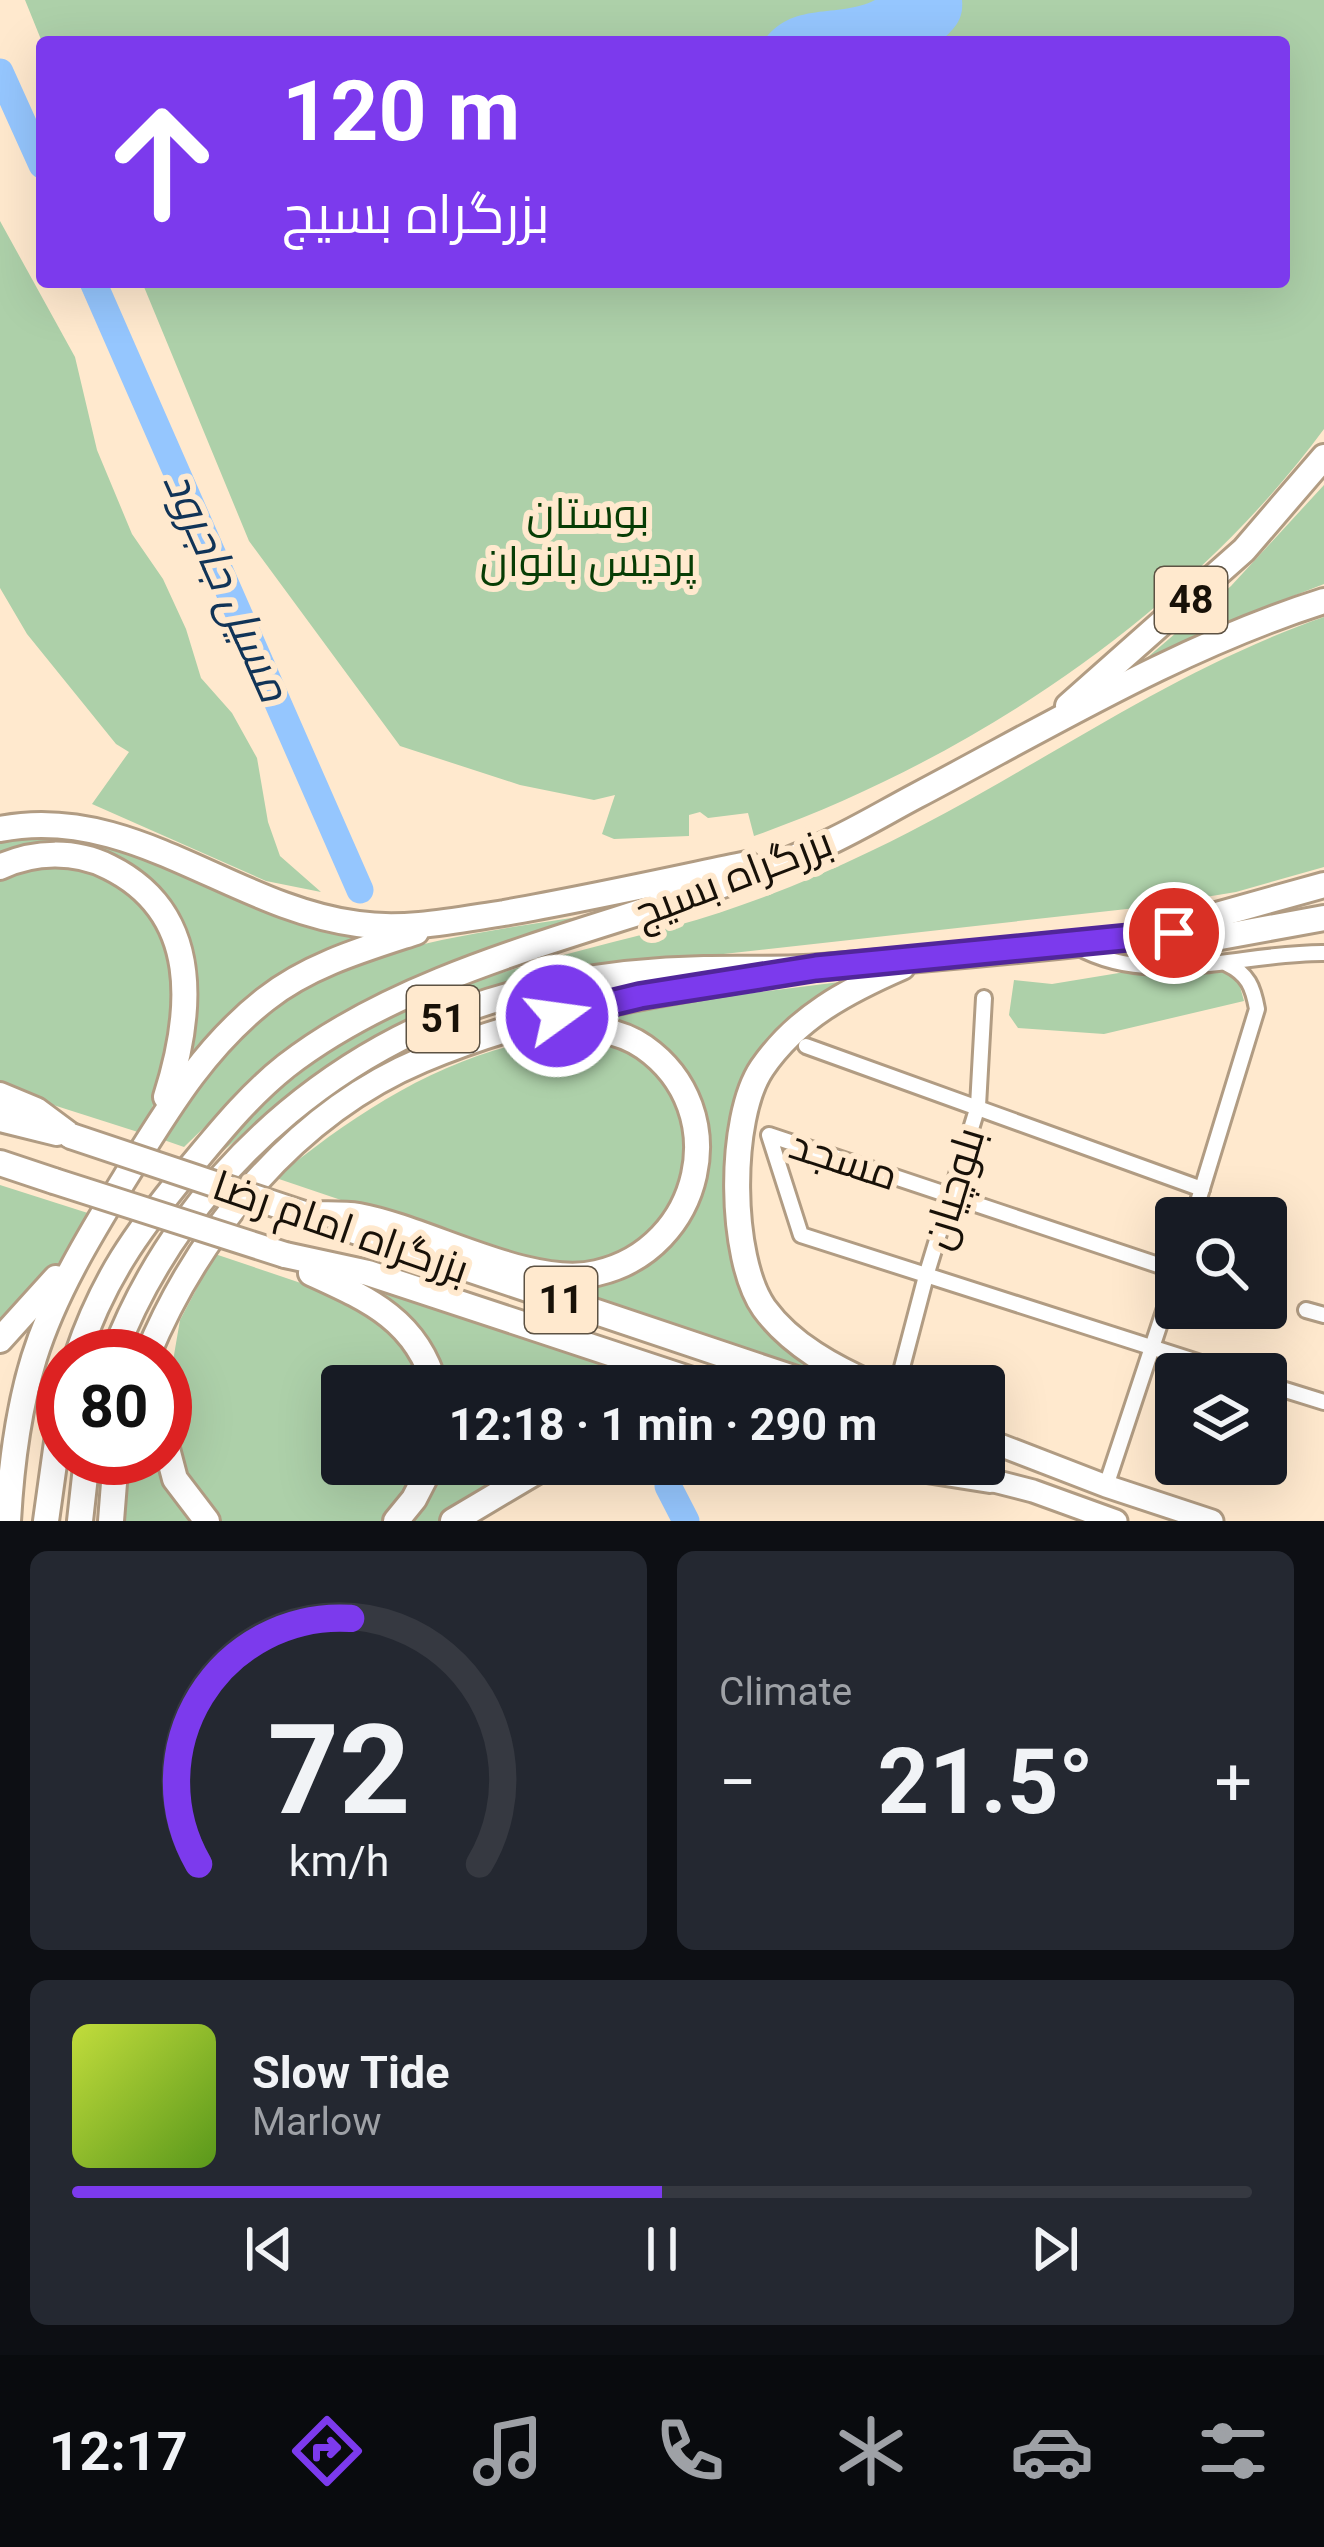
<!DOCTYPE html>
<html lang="en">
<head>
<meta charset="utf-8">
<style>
	:root { --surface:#171b24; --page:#242831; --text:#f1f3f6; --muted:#9ea1a6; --line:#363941; --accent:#7c3aed }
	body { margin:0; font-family:Roboto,Cairo,sans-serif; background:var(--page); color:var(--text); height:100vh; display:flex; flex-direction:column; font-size:45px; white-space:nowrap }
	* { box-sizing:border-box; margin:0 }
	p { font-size:39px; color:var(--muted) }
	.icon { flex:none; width:66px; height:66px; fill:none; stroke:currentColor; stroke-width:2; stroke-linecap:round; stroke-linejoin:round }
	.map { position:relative; height:1521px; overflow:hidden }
	.sheet { display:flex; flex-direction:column; gap:30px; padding:30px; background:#0d0f14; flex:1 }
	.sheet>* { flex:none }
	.top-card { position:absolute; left:36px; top:36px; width:1254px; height:252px; border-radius:12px; box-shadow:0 12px 48px #0002; background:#7c3aed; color:#fff; overflow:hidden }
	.buttons { position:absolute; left:1155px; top:1197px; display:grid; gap:24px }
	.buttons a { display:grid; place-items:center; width:132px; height:132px; border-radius:12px; background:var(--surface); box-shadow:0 12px 48px #0002; font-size:60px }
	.speed { position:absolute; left:36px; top:1329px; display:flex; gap:24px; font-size:60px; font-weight:700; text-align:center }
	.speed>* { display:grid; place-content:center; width:156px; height:156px; border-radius:50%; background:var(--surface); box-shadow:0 12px 48px #0002; line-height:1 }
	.speed .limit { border:18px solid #d22; background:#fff; color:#111 }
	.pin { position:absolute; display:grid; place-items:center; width:102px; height:102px; color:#fff; margin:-51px; border:6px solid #fff; border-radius:50%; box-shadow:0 3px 12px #0007 }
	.me { position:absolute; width:132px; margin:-66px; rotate:76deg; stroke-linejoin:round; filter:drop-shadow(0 0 9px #0008) }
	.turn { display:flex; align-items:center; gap:42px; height:252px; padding:0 48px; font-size:54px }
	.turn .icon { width:156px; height:156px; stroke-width:2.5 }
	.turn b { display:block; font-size:84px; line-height:102px }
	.big { font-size:90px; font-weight:700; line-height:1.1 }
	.sheet .widget { flex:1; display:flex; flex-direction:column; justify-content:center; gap:18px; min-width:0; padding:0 42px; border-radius:18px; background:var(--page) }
	.sheet .dial { align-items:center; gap:0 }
	.dial svg { height:312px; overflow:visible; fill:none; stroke:var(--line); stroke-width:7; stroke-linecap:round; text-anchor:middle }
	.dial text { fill:var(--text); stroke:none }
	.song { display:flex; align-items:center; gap:36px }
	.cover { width:144px; height:144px; border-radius:18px; background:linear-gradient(135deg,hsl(70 70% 55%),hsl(90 70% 35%)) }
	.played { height:12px; border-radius:6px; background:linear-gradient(90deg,var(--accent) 50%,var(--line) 50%) }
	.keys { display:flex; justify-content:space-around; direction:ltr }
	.heat { display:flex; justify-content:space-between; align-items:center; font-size:66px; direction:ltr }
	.sheet .tiles { flex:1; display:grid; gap:30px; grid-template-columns:1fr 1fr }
	.widget:last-child { grid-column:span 2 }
	.trip { position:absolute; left:321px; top:1365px; width:684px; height:120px; border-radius:12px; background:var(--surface); box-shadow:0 12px 48px #0002; font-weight:700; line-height:120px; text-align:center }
	.menu { display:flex; height:192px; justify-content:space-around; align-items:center; background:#090b0e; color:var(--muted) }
	.menu .icon { width:84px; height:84px }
	.menu .current { color:var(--accent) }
	.menu b { font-size:54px; color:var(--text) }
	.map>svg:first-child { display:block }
</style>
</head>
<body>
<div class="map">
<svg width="1324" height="1521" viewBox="0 0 1324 1521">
	<rect width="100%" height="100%" fill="#ffe9ce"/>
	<g fill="#add0a9">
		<path d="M25,0H1324V429C1188,614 969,760 754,836L748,813L708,818L700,812L689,815V836L614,839L602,834L615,795L594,800L520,785L400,746L249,541L142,282H1284V42H42Z"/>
		<path d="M0,221L75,357L97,450L132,534L163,579L186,629L201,678L232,713L257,758L268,822L280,856L321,892L266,881L92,804L129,752L116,744L27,634L0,588Z"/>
		<path d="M1324,485V584L1216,626L1135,668L1231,586Z"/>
		<path d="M1324,617V867L1236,892L1145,907L534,975L446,1003L352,1051L291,1093L216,1157L207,1154C263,1102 320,1052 389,1017C480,972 578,952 675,926C741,908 809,881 871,851C1025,778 1162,673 1324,617Z"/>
		<path d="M72,833L384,933L236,1009L197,1050L175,1087L192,1003L139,874L0,860V839Z"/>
		<path d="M51,861L120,878L163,925L178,1002L159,1091L141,1133L0,1088V875Z"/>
		<path d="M642,907L490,953L251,1082L184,1147L161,1139C279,937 437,942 642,907Z"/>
		<path d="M1222,970L1237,976L1244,1001L1104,1034L1018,1028L1009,1015L1014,980L1052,984L1131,971L1185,975Z"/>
		<path d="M856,980L755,1062L737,1269L848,1386L467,1257L559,1281L679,1229L692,1091L577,1020L663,1004Z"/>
		<path d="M595,1036L654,1063L687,1118L680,1202L641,1247L571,1270L459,1240L276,1178C364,1105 477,1033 595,1036Z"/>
		<path d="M0,1185L94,1215L39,1289L0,1326Z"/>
		<path d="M215,1254L357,1302L397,1330L428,1386H342V1464H426L385,1521H216L189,1491L171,1433L168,1390L180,1320Z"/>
		<path d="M354,1281L673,1386H442Z"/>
		<path d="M123,1458H162L196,1521H116Z"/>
		<path d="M441,1464H533L439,1521H407Z"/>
	</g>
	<path fill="#95c6fe" d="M875,0H962C964,20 954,29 940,42H763C791,0 838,19 875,0Z"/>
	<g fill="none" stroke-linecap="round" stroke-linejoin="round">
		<g stroke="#95c6fe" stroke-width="27">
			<path d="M0,72L42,165"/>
			<path d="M93,282L360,890"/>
			<path d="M668,1486L686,1521"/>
		</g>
		<defs>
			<g id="minor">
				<path d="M1076,946C1151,989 1243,952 1324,953"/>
				<path d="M806,1046L1202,1189"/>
				<path d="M1193,1218L1257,1009C1253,987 1248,974 1227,964"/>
				<path d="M1176,1271L769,1135L801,1235L1235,1374"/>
				<path d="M1306,1310L1324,1315"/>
				<path d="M900,1375L926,1276L978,1106L984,998"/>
				<path d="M1266,1384L1324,1402"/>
				<path d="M1106,1486L1176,1275"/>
			</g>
			<g id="primary">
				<path d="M984,1439L1106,1486L1212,1521"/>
				<path d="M990,1480L1033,1491L1116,1521"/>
			</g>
			<g id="trunk">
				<path d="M1068,706L1244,550L1324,457"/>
				<path d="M0,829C131,803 233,908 358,924C406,931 457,920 504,913C585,899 666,881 747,864"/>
				<path d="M0,867C34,851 75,850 109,867C202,913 193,1012 166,1097"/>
				<path d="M1176,932L1213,916L1324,885"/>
				<path d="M0,1095L36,1110L71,1136"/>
				<path d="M0,1119L57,1133"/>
				<path d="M0,1163L54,1181"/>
				<path d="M304,1214C322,1215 341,1213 359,1216C429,1229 530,1289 597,1273C702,1249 735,1111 644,1047C615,1027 581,1027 547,1025"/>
				<path d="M352,1230L817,1386"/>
				<path d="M285,1255L368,1273L710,1386"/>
				<path d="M311,1273C368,1299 417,1320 435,1386"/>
				<path d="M0,1340L56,1278"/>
				<path d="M77,1356C103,1279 136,1233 187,1171C218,1134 248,1096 286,1066C429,955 646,924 812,850C848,835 882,814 916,796C1049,726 1181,646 1324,601"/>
				<path d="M113,1356C184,1167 360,1019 560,984C606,975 657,970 704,969C743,968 783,970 822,967C939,958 1057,947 1174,933L1215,938L1324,918"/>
				<path d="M147,1356C198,1232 296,1113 422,1060C521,1018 628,998 733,981"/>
				<path d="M875,1386C834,1368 791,1345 764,1308C729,1258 728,1118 762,1068C797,1017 847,991 902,967"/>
				<path d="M165,1441L175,1479L207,1521"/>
				<path d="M889,1464L990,1480"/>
				<path d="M8,1521C11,1467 18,1410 34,1358C54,1294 90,1235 125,1178C166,1112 203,1048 266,999C309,965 364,949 416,932"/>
				<path d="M46,1521L63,1399"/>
				<path d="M80,1521L87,1458"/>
				<path d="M111,1521L116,1458"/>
				<path d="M396,1521L414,1499L432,1464"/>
				<path d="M453,1521L549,1464"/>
			</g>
		</defs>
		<use href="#minor" stroke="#b19c83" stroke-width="20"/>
		<use href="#primary" stroke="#b19c83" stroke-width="27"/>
		<use href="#trunk" stroke="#b19c83" stroke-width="30"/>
		<use href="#minor" stroke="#fff" stroke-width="14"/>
		<use href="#primary" stroke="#fff" stroke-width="21"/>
		<use href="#trunk" stroke="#fff" stroke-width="24"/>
		<defs>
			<g id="trunk-bridge">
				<path d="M71,1136L304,1214"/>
				<path d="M54,1181L285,1255"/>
			</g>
		</defs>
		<use href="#trunk-bridge" stroke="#b19c83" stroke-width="30" stroke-linecap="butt"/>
		<use href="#trunk-bridge" stroke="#fff" stroke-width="24"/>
	</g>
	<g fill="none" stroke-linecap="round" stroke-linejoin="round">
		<defs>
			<path id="route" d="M557,1016L640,996L816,968L1174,933"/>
		</defs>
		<use href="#route" stroke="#51269a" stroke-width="30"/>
		<use href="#route" stroke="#7c3aed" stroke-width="21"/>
	</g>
	<g text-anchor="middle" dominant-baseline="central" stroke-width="12" stroke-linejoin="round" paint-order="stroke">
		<g fill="#ffe9ce" stroke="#5d5243" stroke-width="3">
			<rect x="1155" y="567" width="72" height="66" rx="9"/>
			<rect x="407" y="986" width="72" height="66" rx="9"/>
			<rect x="525" y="1267" width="72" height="66" rx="9"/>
		</g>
		<g font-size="39" font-weight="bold" fill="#181108">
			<text x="1191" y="600">48</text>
			<text x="443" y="1019">51</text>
			<text x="561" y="1300">11</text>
		</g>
		<g font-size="42" fill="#073d05" stroke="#ffe9ce">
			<text x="588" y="513">بوستان<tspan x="588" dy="48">پردیس بانوان</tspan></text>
		</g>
		<g font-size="42" fill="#181108" stroke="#ffe9ce">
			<text transform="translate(733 877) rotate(-21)">بزرگراه بسیج</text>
			<text transform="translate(844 1160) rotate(18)">مسجد</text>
			<text transform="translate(953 1188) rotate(-73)">بلوچیان</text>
			<text transform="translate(341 1227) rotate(19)">بزرگراه امام رضا</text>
		</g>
		<g font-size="45" font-style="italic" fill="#113457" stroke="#ffe9ce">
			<text transform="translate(227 586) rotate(66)">مسیل جاجرود</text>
		</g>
	</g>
</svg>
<div class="buttons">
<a><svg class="icon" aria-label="search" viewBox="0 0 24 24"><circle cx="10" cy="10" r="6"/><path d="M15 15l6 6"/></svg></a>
<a><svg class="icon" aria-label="layers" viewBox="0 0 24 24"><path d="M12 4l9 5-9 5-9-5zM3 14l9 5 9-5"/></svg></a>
</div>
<div class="speed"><div class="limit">80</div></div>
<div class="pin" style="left:1174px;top:933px;background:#d93025"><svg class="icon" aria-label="arrive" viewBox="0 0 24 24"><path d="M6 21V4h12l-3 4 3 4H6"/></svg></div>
<svg class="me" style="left:557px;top:1016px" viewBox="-20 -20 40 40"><circle r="17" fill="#7c3aed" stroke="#fff" stroke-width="3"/><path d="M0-11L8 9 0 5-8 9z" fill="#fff"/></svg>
<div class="trip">12:18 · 1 min · 290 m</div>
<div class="top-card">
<div class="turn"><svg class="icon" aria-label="ahead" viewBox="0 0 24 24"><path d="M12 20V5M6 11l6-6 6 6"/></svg><div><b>120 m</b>بزرگراه بسیج</div></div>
</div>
</div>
<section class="sheet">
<div class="tiles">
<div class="widget dial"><svg viewBox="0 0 100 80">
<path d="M14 69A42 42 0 1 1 86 69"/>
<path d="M14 69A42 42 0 0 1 53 6" stroke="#7c3aed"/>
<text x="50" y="56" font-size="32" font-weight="700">72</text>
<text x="50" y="72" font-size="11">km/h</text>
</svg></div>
<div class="widget"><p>Climate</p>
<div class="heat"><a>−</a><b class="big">21.5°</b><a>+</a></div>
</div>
<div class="widget">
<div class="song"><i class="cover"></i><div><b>Slow Tide</b><p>Marlow</p></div></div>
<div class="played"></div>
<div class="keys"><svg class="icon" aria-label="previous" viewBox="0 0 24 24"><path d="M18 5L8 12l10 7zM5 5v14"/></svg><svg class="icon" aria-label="pause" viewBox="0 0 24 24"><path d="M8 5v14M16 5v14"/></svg><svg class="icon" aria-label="next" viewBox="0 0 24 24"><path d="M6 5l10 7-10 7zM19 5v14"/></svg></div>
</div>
</div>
</section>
<nav class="menu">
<b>12:17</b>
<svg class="icon current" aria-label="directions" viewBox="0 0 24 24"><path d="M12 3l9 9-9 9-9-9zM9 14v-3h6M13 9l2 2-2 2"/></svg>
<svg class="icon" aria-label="music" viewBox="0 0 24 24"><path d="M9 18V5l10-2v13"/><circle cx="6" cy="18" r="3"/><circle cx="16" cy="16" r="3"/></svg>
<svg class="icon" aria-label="phone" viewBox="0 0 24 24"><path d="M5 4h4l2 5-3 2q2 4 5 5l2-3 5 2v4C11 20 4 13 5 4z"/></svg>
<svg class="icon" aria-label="climate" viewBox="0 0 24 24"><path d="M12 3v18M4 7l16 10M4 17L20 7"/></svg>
<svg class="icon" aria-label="car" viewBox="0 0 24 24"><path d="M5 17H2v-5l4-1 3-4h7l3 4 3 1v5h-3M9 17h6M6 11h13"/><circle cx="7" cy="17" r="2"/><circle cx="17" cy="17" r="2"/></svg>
<svg class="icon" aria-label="filters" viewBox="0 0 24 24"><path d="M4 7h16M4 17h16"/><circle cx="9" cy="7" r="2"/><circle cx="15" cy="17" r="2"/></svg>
</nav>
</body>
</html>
